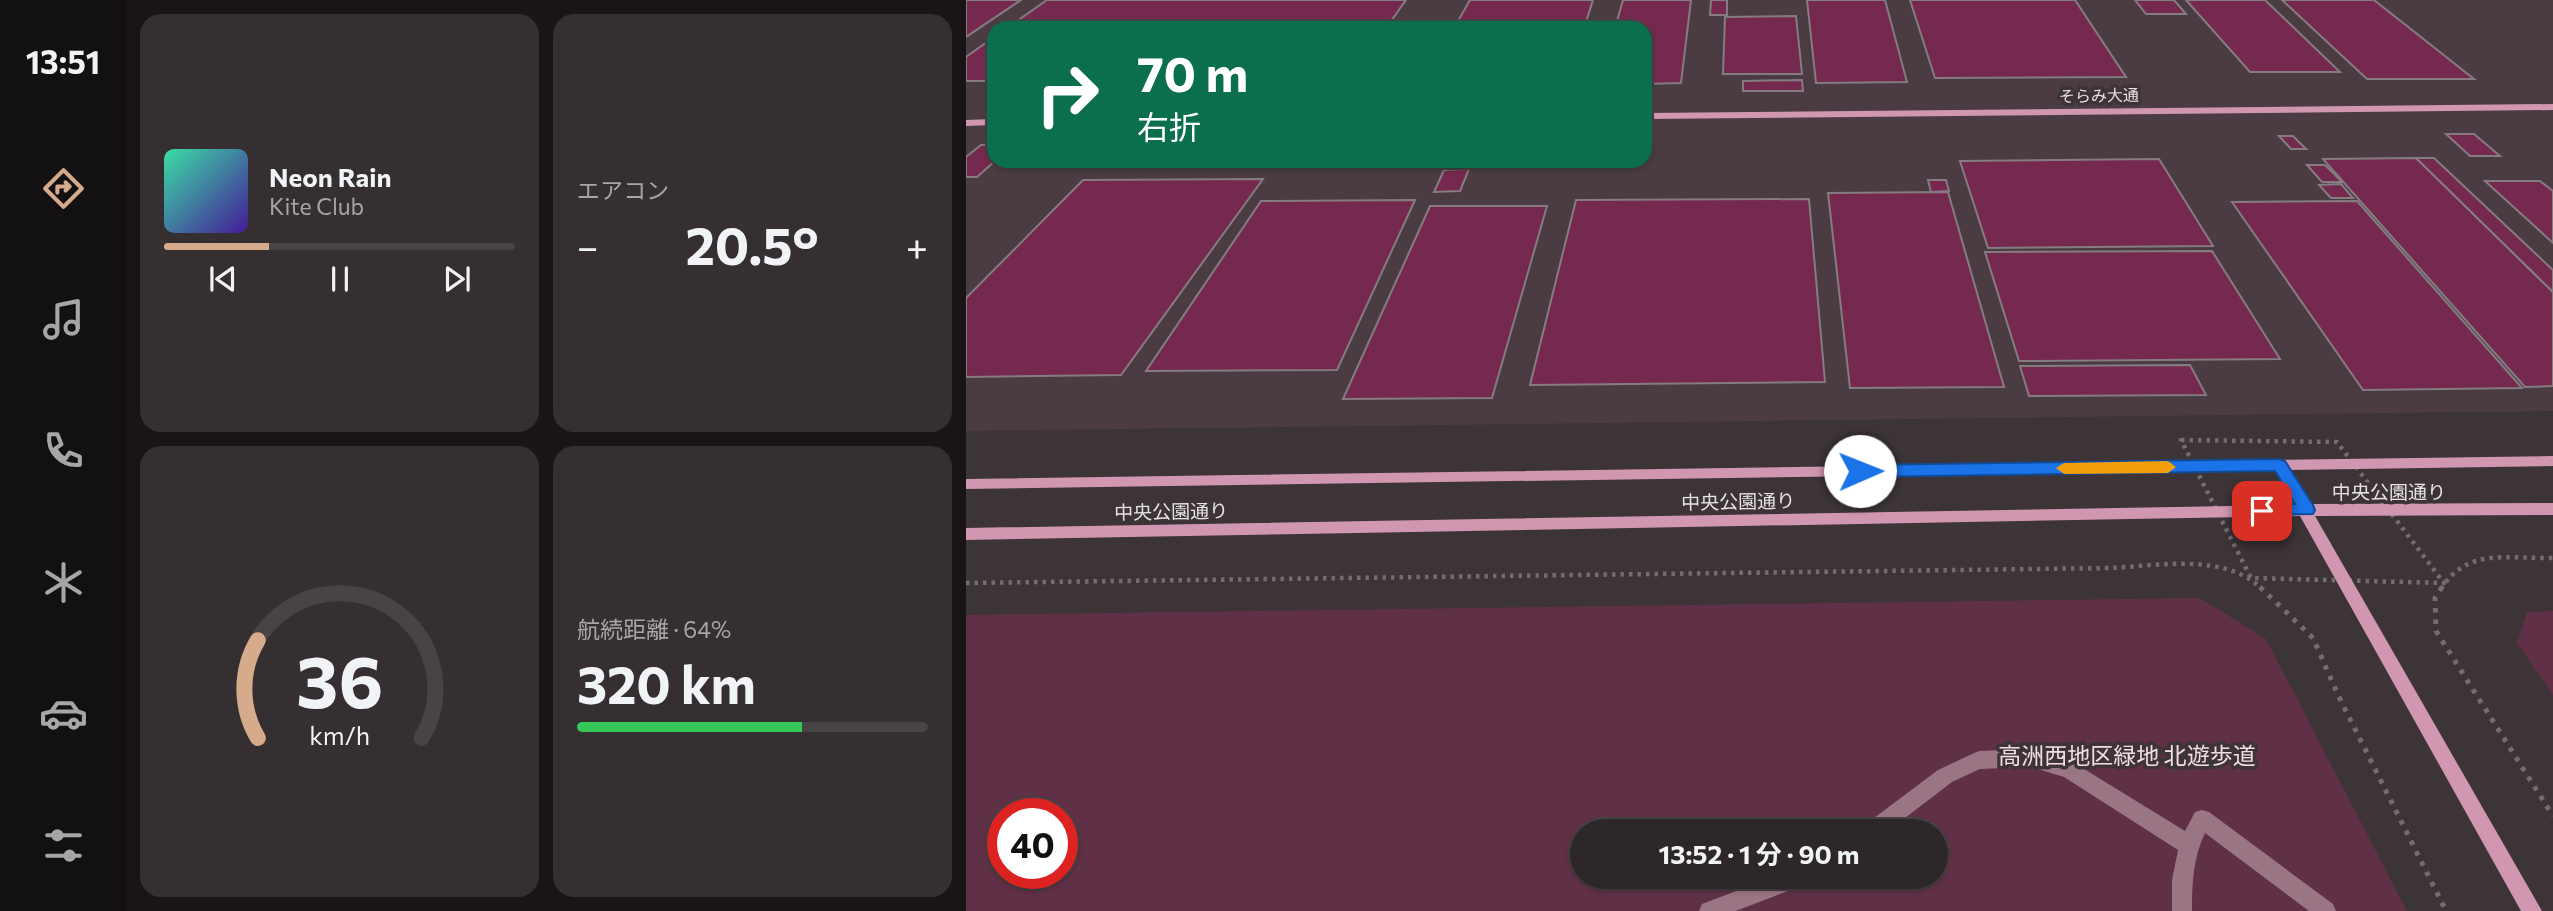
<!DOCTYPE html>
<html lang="ja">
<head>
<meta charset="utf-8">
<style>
	:root { --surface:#2d2729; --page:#352f31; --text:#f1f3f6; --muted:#a7a5a8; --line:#484446; --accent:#d6ab8b }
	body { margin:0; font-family:Commissioner,"Noto Sans JP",sans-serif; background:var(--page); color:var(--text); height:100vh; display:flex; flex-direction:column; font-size:26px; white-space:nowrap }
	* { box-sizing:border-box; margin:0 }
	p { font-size:23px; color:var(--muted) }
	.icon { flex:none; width:38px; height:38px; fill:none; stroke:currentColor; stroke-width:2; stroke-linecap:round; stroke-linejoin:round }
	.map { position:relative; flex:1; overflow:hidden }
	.panel { display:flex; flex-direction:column; gap:14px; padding:14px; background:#191517; width:840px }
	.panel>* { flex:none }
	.hud { position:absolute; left:21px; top:21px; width:665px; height:147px; border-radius:21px; box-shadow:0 2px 5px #0004,0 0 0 2px var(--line); background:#0b6e4f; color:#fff; overflow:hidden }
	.speed { position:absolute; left:21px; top:798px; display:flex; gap:14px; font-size:35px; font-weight:700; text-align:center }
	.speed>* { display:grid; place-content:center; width:91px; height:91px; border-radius:50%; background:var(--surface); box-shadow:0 2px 5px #0004,0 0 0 2px var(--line); line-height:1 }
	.speed .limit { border:10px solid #d22; background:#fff; color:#111 }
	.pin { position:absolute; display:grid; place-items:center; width:60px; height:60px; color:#fff; margin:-30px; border-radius:14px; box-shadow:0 4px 10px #0006 }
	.me { position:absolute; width:77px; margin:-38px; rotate:89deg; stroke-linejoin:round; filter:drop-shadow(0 0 5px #0008) }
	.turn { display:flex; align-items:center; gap:24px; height:147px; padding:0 35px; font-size:32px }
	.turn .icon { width:91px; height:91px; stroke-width:2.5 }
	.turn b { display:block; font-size:49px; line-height:60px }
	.big { font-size:52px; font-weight:700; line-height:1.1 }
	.panel .card { flex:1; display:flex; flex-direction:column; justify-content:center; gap:10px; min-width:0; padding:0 24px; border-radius:21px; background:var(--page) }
	.panel .dial { align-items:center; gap:0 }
	.dial svg { height:182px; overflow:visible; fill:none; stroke:var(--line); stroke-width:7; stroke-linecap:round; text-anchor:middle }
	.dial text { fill:var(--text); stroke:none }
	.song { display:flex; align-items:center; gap:21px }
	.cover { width:84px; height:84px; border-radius:10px; background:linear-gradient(135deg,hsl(160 70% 55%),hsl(260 70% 35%)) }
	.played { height:7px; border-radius:4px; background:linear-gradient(90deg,var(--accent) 30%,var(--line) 30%) }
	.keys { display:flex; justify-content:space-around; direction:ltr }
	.heat { display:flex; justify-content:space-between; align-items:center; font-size:38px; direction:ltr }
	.charge { height:10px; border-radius:5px; background:linear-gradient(90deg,#34c759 64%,var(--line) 0) }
	.panel .tiles { flex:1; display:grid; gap:14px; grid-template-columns:repeat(2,1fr) }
	.trip { position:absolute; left:604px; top:819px; width:378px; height:70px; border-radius:35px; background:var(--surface); box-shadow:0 2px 5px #0004,0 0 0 2px var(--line); font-weight:700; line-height:70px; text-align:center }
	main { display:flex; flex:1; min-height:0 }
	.dock { display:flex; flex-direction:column; width:126px; justify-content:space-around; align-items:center; background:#121010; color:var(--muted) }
	.dock .icon { width:49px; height:49px }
	.dock .on { color:var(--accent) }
	.dock b { font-size:32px; color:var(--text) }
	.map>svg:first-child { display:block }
</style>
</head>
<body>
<main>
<nav class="dock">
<b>13:51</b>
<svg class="icon on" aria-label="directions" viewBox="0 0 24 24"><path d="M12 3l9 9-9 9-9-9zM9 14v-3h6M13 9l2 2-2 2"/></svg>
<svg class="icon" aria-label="music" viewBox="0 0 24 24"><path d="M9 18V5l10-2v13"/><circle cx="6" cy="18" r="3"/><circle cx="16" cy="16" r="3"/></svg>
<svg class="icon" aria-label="phone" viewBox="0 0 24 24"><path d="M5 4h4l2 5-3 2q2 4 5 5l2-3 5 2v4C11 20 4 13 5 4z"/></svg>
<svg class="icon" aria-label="climate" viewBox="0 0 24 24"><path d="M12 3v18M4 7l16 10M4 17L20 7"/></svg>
<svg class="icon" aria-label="car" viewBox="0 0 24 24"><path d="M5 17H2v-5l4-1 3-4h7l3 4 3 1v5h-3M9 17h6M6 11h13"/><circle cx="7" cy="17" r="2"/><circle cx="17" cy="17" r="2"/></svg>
<svg class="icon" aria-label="filters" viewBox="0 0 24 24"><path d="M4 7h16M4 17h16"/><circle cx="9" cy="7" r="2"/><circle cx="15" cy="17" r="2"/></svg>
</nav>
<section class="panel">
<div class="tiles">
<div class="card">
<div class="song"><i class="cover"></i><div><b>Neon Rain</b><p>Kite Club</p></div></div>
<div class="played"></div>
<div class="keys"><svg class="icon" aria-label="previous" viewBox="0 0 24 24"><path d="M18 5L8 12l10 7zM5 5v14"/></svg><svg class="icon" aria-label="pause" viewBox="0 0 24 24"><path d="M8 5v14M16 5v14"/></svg><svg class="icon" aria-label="next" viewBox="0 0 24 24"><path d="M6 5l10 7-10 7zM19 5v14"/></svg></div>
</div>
<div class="card"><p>エアコン</p>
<div class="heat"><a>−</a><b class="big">20.5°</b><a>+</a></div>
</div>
<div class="card dial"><svg viewBox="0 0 100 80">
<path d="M14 69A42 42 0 1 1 86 69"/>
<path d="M14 69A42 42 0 0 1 14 26" stroke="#d6ab8b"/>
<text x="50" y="56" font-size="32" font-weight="700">36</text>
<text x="50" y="72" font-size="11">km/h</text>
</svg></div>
<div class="card"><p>航続距離 · 64%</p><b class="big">320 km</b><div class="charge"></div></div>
</div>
</section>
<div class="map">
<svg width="1587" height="911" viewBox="0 0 1587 911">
	<rect width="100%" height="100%" fill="#3c3437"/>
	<path fill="#4a3c42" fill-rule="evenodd" d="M0,0H1587V411L0,431ZM28,28H679V161H28Z"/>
	<g fill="#603046" fill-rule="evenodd">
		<path d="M1234,598L1300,639L1441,911H0V615ZM37,814H96V873H37ZM616,831H970V877H616Z"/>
		<path d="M1587,611V695L1551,643L1561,612Z"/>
	</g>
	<g fill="#75294f" stroke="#857c80" stroke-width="2">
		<path d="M0,0H55L0,37Z"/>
		<path d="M81,0H440L420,28H41Z"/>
		<path d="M504,0H627L618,28H488Z"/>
		<path d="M657,0H725L715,83L679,84V28H649Z"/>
		<path d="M745,0H761V15H744Z"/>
		<path d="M841,0H919L941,82L850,83Z"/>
		<path d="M944,0H1109L1160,77L969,78Z"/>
		<path d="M1169,0H1208L1220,14H1180Z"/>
		<path d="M1220,0H1299L1374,72H1284Z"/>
		<path d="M1316,0H1408L1508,79H1401Z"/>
		<path d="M830,16L836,74H757L759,17Z"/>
		<path d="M28,37V81H0V57Z"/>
		<path d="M836,80L837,91H777V81Z"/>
		<path d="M1480,134H1508L1534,156H1504Z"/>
		<path d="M1313,136H1327L1340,149H1325Z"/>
		<path d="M28,144L29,161L11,177H0V157L15,145Z"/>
		<path d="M1450,158L1587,292V386L1559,387L1357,159Z"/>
		<path d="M1450,158H1468L1587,270V292Z"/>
		<path d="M1193,159L1247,246L1022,248L994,161Z"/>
		<path d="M604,161H626L625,166H603Z"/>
		<path d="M1341,165H1359L1376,182H1356Z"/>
		<path d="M503,169L494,191L468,192L478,170Z"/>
		<path d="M297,179L155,375L0,377V298L117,180Z"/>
		<path d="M962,180H980L983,191L965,192Z"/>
		<path d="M1519,181H1574L1587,191V243Z"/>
		<path d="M1375,184L1387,198H1365L1353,185Z"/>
		<path d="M982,192L1038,387L884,388L862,193Z"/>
		<path d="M843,199L859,382L564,385L610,200Z"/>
		<path d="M449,200L371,370L180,371L295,201Z"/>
		<path d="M1391,201L1556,388L1397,390L1266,202Z"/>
		<path d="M464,206H581L526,398L377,399Z"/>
		<path d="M1246,251L1314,359L1053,361L1019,252Z"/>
		<path d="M1224,365L1240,395L1063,396L1054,366Z"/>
	</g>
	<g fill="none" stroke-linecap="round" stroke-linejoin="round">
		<g stroke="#746d6f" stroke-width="4.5" stroke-dasharray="3.5 5" stroke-linecap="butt">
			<path d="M1215,440L1371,442L1478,583L1285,578Z"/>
			<path d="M0,583L1144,568C1192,566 1258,552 1296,589"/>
			<path d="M1475,589C1501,547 1543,559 1587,558"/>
		</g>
		<g stroke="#746d6f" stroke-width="5" stroke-dasharray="4.5 7" stroke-linecap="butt">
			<path d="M1294,587L1347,638L1372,695L1480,911"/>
			<path d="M1476,587L1469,598L1470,631L1587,816"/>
		</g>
		<g fill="#9a7584" fill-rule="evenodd">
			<path d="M1065,749L1110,764L1219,831L1229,812L1236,810L1243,812L1367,904L1370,911H1343L1239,833C1227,858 1226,884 1226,911H1206V880L1212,850L1098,777L1065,767L1014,769L986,782L922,831H897L900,824L972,770L1006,754L1013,751Z"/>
			<path d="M807,877H843L840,884L770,911H733L736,904Z"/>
		</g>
		<g fill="#d297b0" fill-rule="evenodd">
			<path d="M1587,104V110L679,119V113Z"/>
			<path d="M28,119V125L0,126V120Z"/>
			<path d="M1587,456V466L1323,470L1343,504L1587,503V515L1349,516L1576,911H1555L1334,516L0,540V528L1328,505L1309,470L0,489V479Z"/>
		</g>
	</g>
	<path fill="#1a73e8" stroke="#114b97" stroke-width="2" d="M1313,459L1319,461L1347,505L1349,510L1347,514L1290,515L1288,511L1290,506L1329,504L1309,471L894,477L886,471L894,465Z"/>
	<path fill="#f59e0b" d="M1202,461L1210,467L1202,473L1098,474L1090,468L1098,463Z"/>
	<g text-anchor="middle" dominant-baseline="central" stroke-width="7" stroke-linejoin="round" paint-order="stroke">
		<g font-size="16" fill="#e7e2e4" stroke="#3c3437">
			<text transform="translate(1133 95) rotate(-1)">そらみ大通</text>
		</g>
		<g font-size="19" fill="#e7e2e4" stroke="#3c3437">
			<text x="1423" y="491">中央公園通り</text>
			<text transform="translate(772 501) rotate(-1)">中央公園通り</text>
			<text transform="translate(205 511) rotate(-1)">中央公園通り</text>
		</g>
		<g font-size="23" fill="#f4dce5" stroke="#3c3437">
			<text x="1161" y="755">高洲西地区緑地 北遊歩道</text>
		</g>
	</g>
</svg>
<div class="speed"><div class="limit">40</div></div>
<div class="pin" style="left:1296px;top:511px;background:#d93025"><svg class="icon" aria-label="arrive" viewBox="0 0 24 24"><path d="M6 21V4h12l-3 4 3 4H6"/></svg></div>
<svg class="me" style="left:894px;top:471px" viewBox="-20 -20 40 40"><circle r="19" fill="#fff"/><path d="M0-13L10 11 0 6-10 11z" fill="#1a73e8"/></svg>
<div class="trip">13:52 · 1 分 · 90 m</div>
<div class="hud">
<div class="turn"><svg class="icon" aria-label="right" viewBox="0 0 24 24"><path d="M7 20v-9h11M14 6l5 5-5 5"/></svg><div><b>70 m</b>右折</div></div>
</div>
</div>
</main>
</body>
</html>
